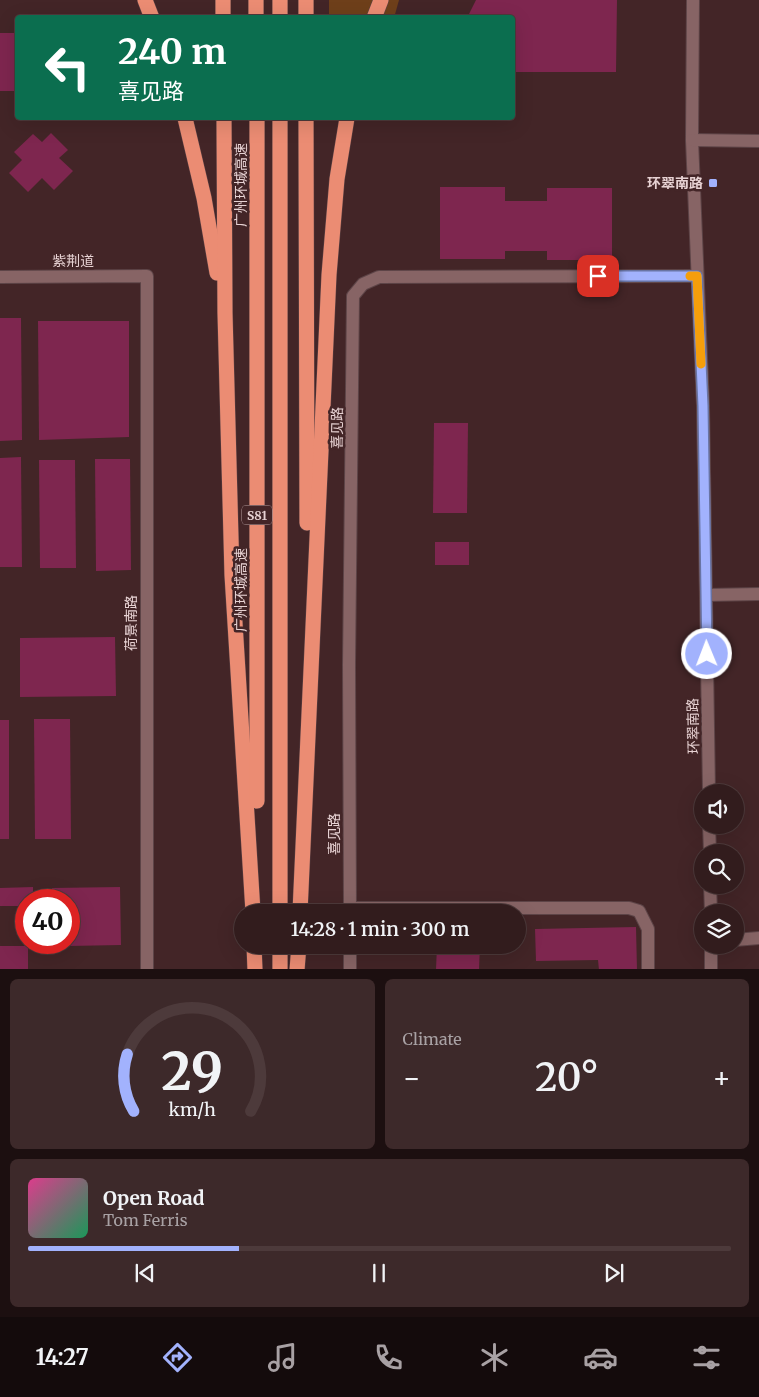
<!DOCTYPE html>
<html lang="en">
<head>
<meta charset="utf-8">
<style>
	:root { --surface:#321c1d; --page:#3d292a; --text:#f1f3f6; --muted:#a8a1a4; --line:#4d3a3b; --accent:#a2b2fd }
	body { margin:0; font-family:Merriweather,"Noto Sans SC",serif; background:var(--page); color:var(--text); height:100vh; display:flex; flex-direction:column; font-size:19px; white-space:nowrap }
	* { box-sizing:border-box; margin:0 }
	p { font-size:16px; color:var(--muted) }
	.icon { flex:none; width:28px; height:28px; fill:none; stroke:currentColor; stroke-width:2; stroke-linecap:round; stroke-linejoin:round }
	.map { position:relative; height:969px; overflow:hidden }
	.panel { display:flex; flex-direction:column; gap:10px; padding:10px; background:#1c0f10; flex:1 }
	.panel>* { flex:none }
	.top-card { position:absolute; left:15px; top:15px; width:500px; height:105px; border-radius:5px; box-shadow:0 5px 20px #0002,0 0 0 1px var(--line); background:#0b6e4f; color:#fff; overflow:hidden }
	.tools { position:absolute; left:694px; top:784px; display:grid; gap:10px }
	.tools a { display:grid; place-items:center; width:50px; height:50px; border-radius:50%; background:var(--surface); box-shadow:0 5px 20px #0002,0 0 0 1px var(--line); font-size:25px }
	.speed { position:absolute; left:15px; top:889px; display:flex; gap:10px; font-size:25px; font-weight:700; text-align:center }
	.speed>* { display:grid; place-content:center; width:65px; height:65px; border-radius:50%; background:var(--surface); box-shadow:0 5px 20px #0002,0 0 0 1px var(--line); line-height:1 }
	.speed .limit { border:8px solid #d22; background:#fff; color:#111 }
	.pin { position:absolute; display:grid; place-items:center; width:42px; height:42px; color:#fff; margin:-21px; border-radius:10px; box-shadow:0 2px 8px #0006 }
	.me { position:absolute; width:55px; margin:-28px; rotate:359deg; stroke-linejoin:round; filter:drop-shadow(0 0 4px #0008) }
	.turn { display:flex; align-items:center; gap:18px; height:105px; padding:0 20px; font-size:22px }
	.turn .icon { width:65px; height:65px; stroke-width:2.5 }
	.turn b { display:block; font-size:35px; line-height:42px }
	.big { font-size:38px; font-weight:600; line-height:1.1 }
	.panel .tile { flex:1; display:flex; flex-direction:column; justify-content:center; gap:8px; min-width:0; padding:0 18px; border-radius:8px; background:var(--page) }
	.panel .dial { align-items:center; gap:0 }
	.dial svg { height:130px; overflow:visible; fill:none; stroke:var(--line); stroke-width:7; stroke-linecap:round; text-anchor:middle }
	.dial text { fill:var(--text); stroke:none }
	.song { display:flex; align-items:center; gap:15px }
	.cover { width:60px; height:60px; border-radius:8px; background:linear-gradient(135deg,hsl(330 70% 55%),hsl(150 70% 35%)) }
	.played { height:5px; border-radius:2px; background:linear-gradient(90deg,var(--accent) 30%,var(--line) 30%) }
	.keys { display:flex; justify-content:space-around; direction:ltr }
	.heat { display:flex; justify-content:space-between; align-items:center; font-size:28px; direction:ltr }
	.panel .tiles { flex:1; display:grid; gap:10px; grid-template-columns:1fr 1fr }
	.tile:last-child { grid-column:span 2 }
	.trip { position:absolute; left:234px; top:904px; width:292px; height:50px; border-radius:25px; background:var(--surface); box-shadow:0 5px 20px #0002,0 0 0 1px var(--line); font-weight:600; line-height:50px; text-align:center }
	.tabs { display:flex; height:80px; justify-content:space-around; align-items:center; background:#140b0c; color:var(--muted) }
	.tabs .icon { width:35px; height:35px }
	.tabs .active { color:var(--accent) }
	.tabs b { font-size:22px; color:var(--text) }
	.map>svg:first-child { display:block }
</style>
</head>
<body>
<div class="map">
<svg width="759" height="970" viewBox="0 0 759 970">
	<rect width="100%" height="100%" fill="#432527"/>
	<path fill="#6e3f1a" d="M329,0H399L394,18L329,17Z"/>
	<g fill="#7e264f">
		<path d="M476,0H617L616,72H512V18H467Z"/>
		<rect x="0" y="33" width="18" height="58"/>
		<path d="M51,133L68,150L59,158L73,171L54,190L42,178L28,192L9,173L22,160L14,152L33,134L42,142Z"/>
		<path d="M440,187H505V201H547V188H612V260H547V251H505V259H440Z"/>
		<path d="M0,318H21L22,440L0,441Z"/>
		<path d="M38,321H129V437L39,440Z"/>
		<path d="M434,423H468L467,513H433Z"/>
		<path d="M21,457L22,567H0V458Z"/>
		<path d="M95,459H130L131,570L96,571Z"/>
		<path d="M39,460H75L76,568H40Z"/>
		<rect x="435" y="542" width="34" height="23"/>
		<path d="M115,637L116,696L20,697V638Z"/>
		<path d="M34,719H70L71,839H35Z"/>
		<rect x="0" y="720" width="9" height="119"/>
		<path d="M33,887V900H26V906H0V888Z"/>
		<path d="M120,887L121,945L69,946V900H52V888Z"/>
		<path d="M636,927L637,970H599L598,960L536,961L535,929Z"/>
		<path d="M437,945H480L479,970H436Z"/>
		<rect x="0" y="946" width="28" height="24"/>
	</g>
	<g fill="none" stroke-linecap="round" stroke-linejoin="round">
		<defs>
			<g id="minor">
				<path d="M693,0L692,140L703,406L709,792"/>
				<path d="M692,140L759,141"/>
				<path d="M0,277L147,276V970"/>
				<path d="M706,595L759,594"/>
				<path d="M709,825L710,852"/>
				<path d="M710,885L711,912"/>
				<path d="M350,908H629L639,911L648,929V970"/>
				<path d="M350,912L349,665L353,296L363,284L379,277L697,276"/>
				<path d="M735,940L759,938"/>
				<path d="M350,945V970"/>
				<path d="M711,945V970"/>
			</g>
			<g id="highway">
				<path d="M145,0L152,18"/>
				<path d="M223,0V18"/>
				<path d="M256,0V18"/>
				<path d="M280,0V18"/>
				<path d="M306,18V0"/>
				<path d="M374,18L381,0"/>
				<path d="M185,118L204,198L217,273"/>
				<path d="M224,118L225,313L232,575L253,912"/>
				<path d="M257,118V801"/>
				<path d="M306,118L307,523"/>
				<path d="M280,912V118"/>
				<path d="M300,912L329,275L337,179L347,118"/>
				<path d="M254,945L255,970"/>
				<path d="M280,945V970"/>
				<path d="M297,970L299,945"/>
			</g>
		</defs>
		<use href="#minor" stroke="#5d4447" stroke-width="14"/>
		<use href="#highway" stroke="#5d4447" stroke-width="16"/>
		<use href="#minor" stroke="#876465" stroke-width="12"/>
		<use href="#highway" stroke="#eb8c73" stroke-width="15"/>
	</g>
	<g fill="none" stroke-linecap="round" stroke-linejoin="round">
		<defs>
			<path id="route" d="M598,276H697L703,406L707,654"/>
		</defs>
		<use href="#route" stroke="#6974a4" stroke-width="12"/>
		<use href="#route" stroke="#a2b2fd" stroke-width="9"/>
		<path stroke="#f59e0b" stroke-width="9" d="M690,276H697L701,364"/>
	</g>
	<rect fill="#a2b2fd" stroke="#432527" stroke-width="2" x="708" y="178" width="10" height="10" rx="2.5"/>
	<g text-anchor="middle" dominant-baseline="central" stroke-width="5" stroke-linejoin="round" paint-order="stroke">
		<rect fill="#432527" stroke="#b69e9f" stroke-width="1" x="242" y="505.5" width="30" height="19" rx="4"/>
		<g font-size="12" font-weight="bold" fill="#e7d2d3">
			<text x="257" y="515">S81</text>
		</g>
		<g font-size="14" font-weight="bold" fill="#e7d2d3" stroke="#432527" text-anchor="end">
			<text x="703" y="183">环翠南路</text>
		</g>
		<g font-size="14" fill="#e7d2d3" stroke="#432527">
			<text transform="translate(241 185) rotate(-90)">广州环城高速</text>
			<text x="73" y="261">紫荆道</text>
			<text transform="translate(337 428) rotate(-89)">喜见路</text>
			<text transform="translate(241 590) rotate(-90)">广州环城高速</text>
			<text transform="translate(131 623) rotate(-90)">荷景南路</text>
			<text transform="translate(693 726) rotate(-91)">环翠南路</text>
			<text transform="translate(334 834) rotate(-90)">喜见路</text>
		</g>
	</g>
</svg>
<div class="tools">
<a><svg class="icon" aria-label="sound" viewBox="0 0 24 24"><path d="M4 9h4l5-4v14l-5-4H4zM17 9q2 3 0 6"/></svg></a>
<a><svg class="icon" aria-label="search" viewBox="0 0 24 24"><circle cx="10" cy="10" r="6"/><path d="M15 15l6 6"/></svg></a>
<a><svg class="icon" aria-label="layers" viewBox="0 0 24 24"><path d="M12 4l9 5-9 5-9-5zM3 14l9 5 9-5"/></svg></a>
</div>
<div class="speed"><div class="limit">40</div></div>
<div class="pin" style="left:598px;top:276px;background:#d93025"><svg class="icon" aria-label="arrive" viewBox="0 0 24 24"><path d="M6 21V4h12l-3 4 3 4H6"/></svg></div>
<svg class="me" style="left:707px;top:654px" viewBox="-20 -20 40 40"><circle r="17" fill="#a2b2fd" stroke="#fff" stroke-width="3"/><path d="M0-11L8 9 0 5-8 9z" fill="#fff"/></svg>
<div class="trip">14:28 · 1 min · 300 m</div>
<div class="top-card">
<div class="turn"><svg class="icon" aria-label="left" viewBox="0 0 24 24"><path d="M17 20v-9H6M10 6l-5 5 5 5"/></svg><div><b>240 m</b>喜见路</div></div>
</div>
</div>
<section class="panel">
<div class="tiles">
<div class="tile dial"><svg viewBox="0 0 100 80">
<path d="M14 69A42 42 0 1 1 86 69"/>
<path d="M14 69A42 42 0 0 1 10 34" stroke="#a2b2fd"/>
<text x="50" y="56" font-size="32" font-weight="700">29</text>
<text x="50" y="72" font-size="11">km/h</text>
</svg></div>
<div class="tile"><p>Climate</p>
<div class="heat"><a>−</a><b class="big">20°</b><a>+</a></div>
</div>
<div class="tile">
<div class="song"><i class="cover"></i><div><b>Open Road</b><p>Tom Ferris</p></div></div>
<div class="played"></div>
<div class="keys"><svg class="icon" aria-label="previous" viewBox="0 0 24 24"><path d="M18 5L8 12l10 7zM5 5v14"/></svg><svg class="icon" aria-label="pause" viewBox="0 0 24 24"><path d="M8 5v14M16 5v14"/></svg><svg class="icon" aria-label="next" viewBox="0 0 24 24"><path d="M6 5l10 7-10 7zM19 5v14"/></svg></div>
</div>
</div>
</section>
<nav class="tabs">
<b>14:27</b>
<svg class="icon active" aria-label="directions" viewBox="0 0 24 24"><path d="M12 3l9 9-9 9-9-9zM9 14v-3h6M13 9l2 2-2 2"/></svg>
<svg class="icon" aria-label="music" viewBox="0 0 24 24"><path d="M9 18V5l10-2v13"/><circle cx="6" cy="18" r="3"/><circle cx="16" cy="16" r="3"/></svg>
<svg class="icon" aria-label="phone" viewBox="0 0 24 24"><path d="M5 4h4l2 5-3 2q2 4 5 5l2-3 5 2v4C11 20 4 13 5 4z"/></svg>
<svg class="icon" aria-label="climate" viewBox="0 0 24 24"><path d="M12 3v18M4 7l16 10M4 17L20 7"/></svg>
<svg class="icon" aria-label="car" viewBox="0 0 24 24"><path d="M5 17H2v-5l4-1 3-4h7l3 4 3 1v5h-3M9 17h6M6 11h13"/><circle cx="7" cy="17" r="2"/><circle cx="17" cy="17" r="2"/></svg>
<svg class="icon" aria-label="filters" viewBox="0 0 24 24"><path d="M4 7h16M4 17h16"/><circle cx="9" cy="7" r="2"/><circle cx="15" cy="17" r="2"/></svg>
</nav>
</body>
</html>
